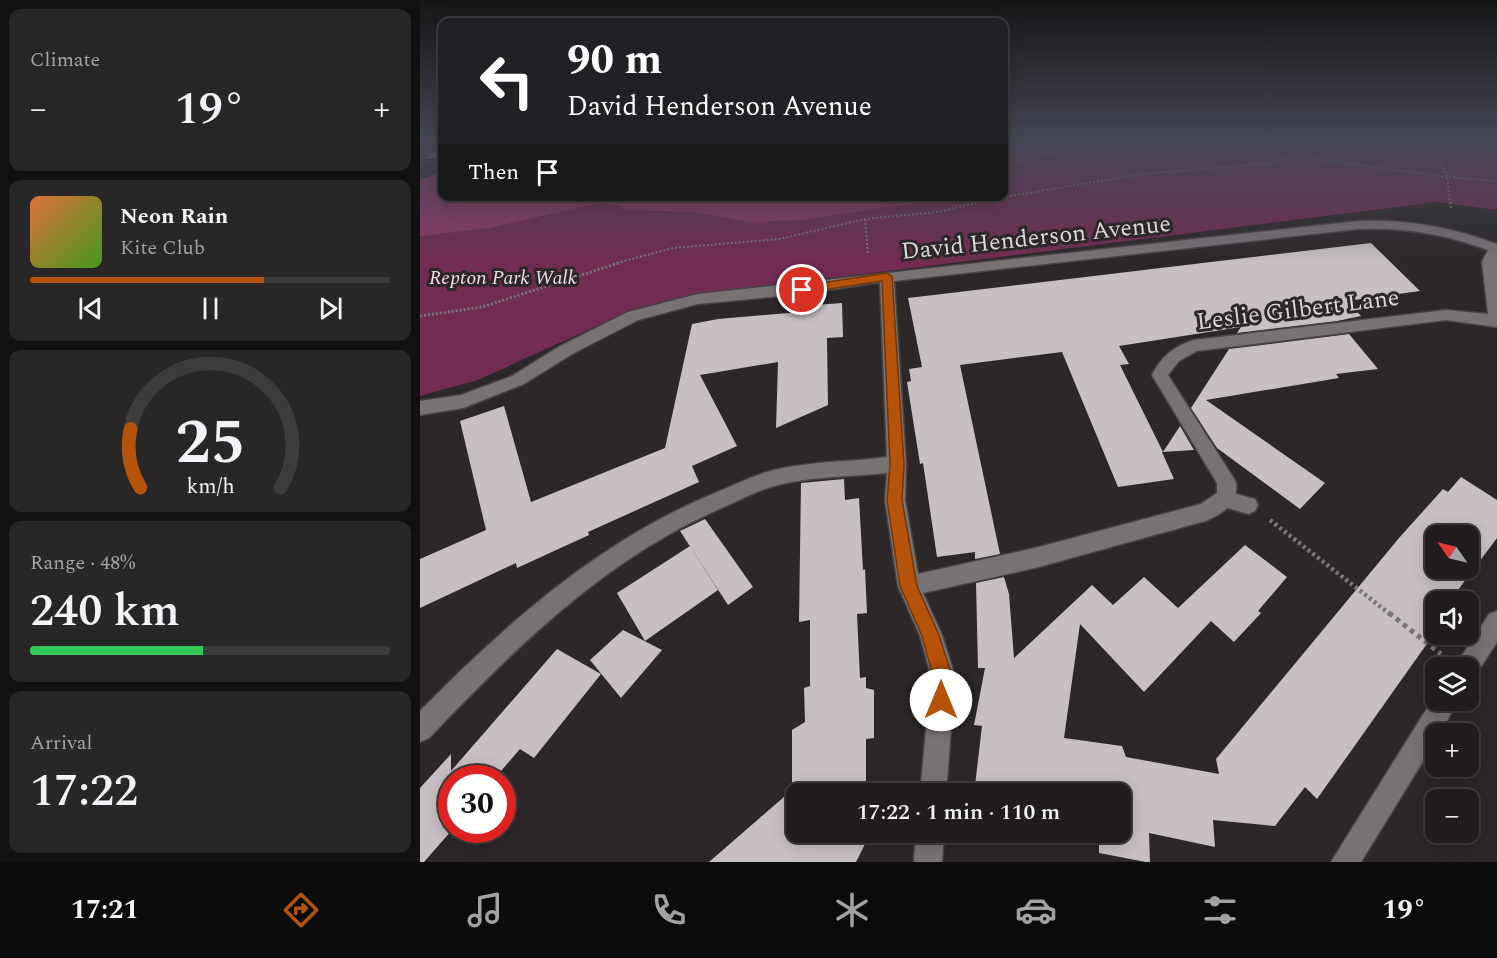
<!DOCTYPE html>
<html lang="en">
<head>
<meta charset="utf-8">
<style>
	:root { --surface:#211d1f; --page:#292628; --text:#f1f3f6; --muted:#a2a2a4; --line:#3e3b3d; --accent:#b45309 }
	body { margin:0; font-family:Spectral,serif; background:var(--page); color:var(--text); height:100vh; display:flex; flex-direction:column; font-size:22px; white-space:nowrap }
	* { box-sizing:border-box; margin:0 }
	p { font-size:20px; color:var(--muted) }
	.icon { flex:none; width:33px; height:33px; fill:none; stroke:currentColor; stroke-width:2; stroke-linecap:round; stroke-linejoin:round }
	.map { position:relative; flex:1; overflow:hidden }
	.sheet { display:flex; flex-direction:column; gap:9px; padding:9px; background:#121011; width:420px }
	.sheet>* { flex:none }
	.hud { position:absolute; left:18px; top:18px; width:570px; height:183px; border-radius:12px; box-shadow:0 3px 15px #0003,0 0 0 2px var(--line); background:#202124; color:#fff; overflow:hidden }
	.needle { width:39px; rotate:304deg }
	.buttons { position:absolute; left:1005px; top:525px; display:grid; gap:12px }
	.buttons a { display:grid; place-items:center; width:54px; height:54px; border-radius:12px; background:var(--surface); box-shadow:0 3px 15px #0003,0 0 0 2px var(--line); font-size:30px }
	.speed { position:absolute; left:18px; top:765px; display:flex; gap:12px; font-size:30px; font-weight:700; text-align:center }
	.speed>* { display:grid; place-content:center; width:78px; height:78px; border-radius:50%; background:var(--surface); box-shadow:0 3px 15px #0003,0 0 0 2px var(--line); line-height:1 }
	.speed .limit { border:9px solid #d22; background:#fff; color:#111 }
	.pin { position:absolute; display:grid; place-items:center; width:51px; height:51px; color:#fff; margin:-26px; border:3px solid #fff; border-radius:50%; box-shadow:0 2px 6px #0007 }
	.me { position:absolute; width:66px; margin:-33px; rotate:0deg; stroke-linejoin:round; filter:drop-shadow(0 0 4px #0008) }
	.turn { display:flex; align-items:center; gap:21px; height:126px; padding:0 30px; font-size:27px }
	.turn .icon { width:78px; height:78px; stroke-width:2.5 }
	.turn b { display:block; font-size:42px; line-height:51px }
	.then { display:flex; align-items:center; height:57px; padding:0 30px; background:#0003; gap:12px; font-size:22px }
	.big { font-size:45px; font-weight:600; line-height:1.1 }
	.sheet .card { flex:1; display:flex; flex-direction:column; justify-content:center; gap:9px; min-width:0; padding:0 21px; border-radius:12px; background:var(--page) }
	.sheet .dial { align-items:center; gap:0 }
	.dial svg { height:156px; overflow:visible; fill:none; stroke:var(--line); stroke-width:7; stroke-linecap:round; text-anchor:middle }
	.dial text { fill:var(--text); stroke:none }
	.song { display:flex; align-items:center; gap:18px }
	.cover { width:72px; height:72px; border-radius:9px; background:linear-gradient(135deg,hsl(20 70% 55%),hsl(100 70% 35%)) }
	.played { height:6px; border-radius:3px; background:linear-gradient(90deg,var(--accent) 65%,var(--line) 65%) }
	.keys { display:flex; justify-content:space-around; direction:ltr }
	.heat { display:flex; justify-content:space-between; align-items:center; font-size:33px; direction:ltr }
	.charge { height:9px; border-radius:4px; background:linear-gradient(90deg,#34c759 48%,var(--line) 0) }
	.trip { position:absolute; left:366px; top:783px; width:345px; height:60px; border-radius:12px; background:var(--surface); box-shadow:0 3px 15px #0003,0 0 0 2px var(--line); font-weight:600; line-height:60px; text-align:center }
	.tabs { display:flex; height:96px; justify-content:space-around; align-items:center; background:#0d0c0c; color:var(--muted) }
	.tabs .icon { width:42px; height:42px }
	.tabs .current { color:var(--accent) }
	.tabs b { font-size:27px; color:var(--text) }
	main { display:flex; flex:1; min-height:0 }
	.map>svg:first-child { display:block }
</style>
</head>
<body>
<main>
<section class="sheet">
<div class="card"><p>Climate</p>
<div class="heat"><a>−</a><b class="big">19°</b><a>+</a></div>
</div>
<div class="card">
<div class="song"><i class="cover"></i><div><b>Neon Rain</b><p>Kite Club</p></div></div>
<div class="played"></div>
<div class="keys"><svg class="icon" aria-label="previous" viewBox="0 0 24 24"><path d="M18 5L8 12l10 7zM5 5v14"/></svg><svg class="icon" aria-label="pause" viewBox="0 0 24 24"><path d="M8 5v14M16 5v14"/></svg><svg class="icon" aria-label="next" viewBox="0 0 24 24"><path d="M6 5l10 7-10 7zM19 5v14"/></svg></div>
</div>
<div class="card dial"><svg viewBox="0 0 100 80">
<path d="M14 69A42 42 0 1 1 86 69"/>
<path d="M14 69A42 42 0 0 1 9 39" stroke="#b45309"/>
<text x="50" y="56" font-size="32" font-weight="700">25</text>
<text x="50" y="72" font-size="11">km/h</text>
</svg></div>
<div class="card"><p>Range · 48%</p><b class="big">240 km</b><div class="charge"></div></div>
<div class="card"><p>Arrival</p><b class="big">17:22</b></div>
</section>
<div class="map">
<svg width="1077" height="862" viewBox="0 0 1077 862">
	<rect width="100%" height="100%" fill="#2c2729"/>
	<path fill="#382c31" d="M0,141H22V163L0,165Z"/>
	<path fill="#702d51" d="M584,141H1077V210L1017,202L301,292L194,318L58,380L0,396V180L22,172V196H584Z"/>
	<g fill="#8e3967">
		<path d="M584,141H847L816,147L650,152L619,157L584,170Z"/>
		<path d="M22,172V196L511,197L500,202L476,206L381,220L330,222L275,212L204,210L197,205L180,203L69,228L0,236V180Z"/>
	</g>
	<g fill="#c7bfc2" fill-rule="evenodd">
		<path d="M951,243L1000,291L927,301L941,316L917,321L817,333L821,327L699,346L709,364L700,365L743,452L760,426L774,450L742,452L754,479L698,487L642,352L540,365L580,554L555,559V552L517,557L503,463L500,464L487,382L491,381L489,369L502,367L488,298Z"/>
		<path d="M422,303L423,337L407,338L408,405L356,428L358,362L280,375L317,446L272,466L279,482L168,532L169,535L97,568L96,563L0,608V559L66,530L40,421L84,406L111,502L245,448L272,324L298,319L380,312L381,306Z"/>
		<path d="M929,334L958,369L916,374L919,378L786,400L905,483L880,509L797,448L771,408L809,349Z"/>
		<path d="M1041,477L1077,500V538L1029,602H1016V631L897,799L885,787L855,826L793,820L795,847L729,833L730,862H726L679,853V839L650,832H700V794H554L562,726L554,725L565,668H558L556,583L584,577L589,594L594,658L672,585L693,605L724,577L758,608L825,545L867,577L838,611L841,613L814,642L791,621L724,692L660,624L644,738L702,746L706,757L799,774L796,759L979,538L1023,489L1028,492ZM1016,536H1048V568H1016Z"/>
		<path d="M424,479L425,500L439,498L443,570L445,569L447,613L437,614L440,678L446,677V688L454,690V738L446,739V792L449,794H376V832H451L436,862H289L372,790V730L385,722L384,688L390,686V620L379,622L381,483Z"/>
		<path d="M285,519L333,587L308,605L260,531Z"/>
		<path d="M270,546L298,590L225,641L197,593Z"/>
		<path d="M203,630L242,650L201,698L170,660Z"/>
		<path d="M137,649L181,674L114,758L100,749L75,778H32V830L4,862H0V788L31,754V771Z"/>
		<path d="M563,832H622L621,844Z"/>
	</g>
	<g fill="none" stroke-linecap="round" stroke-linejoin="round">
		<defs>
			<path id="lane" d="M805,491L835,499L838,505L835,511L828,514L798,505L795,499L798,493Z"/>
			<g id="street">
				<path d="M938,221C987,219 1031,227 1077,244V327L1026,320L777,351L759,361L748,375L816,482C819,503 803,514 785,521L615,568L503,593L522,635L535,676L526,794H500L511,676L500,636L478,586L465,500L467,473C430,477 391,476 354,486C337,491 320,500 304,507C186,558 96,647 9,738L0,742V711C87,623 179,541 295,493C314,485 334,475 354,470C391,461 430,462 467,457L460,282L382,294L278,304L218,320L152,354L104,384L43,408L0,415V401L41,395L92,376L140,346L208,312L278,294ZM938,229C984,227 1025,234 1068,250L1062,262L1068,314L1026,310L774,340C754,346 741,357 732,375L797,483V493L781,504L615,548L498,574L485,500L486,464L474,281Z"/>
				<path d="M1077,611V642L1055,676L1048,679V668H1035L1039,660L1069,614Z"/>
				<path d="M1016,694V700H1038L1020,734H1016V740L941,862H911Z"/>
				<path d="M496,832H524L522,862H494Z"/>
			</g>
		</defs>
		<use href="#lane" stroke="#484345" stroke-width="3"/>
		<use href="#street" stroke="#484345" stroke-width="3"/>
		<g stroke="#7a7577" stroke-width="2" stroke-dasharray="2 2" stroke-linecap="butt">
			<path d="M876,155L904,147L1015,144"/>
			<path d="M1031,208L1027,177L1015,144L1077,146"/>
			<path d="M445,219L448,254"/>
			<path d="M193,264L253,248L359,239L445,219L517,212L573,199L722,174L851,163L873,156L1027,177L1077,181"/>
		</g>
		<path stroke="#7a7577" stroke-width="3" stroke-dasharray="2 2" stroke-linecap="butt" d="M0,316L62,307L199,263"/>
		<path stroke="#7a7577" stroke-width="4.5" stroke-dasharray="3 3" stroke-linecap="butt" d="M850,520L971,615"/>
		<path stroke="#7a7577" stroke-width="5" stroke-dasharray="4.5 4.5" stroke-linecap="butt" d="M969,613L1021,654"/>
		<use href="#lane" fill="#797275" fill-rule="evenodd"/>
		<use href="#street" fill="#797275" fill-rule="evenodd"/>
		<defs>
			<path id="rail" d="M0,156L22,155"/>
		</defs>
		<use href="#rail" stroke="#9f9a9c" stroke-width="4.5"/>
		<use href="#rail" stroke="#2c2729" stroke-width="3" stroke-dasharray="9" stroke-linecap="butt"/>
	</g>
	<linearGradient id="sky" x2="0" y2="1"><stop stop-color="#181517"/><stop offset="0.54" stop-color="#454754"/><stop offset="1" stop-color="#454754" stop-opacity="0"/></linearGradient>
	<rect width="1077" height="262" fill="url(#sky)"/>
	<path fill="#b45309" stroke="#753606" stroke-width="1.5" d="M467,273L472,277L484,465L482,500L497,586L519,635L532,676L527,706L521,709L514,706L511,700L513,676L502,636L480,586L467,500L470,465L462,281L382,293L376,290L382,286Z"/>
	<g text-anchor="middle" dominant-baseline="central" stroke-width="6" stroke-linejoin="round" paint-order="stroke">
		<g font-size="20" font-style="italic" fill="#f2d8e4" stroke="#2c2729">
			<text x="83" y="278">Repton Park Walk</text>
		</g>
		<g font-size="24" fill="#d9d5d7" stroke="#2c2729">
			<text transform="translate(616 238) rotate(-6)">David Henderson Avenue</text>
			<text transform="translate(878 310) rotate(-7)">Leslie Gilbert Lane</text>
		</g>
	</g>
</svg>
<div class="buttons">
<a><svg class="needle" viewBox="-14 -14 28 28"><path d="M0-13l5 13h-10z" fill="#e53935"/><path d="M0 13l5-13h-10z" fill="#a2a2a4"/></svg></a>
<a><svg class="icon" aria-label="sound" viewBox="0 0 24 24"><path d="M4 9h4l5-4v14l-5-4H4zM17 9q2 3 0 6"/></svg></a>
<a><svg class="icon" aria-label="layers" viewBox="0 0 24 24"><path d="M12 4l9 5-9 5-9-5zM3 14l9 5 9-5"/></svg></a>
<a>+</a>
<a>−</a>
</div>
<div class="speed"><div class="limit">30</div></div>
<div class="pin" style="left:382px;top:290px;background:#d93025"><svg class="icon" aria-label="arrive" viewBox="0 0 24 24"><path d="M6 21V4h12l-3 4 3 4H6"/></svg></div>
<svg class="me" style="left:521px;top:700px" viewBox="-20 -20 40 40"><circle r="19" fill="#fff"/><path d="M0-13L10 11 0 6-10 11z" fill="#b45309"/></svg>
<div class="trip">17:22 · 1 min · 110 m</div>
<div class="hud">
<div class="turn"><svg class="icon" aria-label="left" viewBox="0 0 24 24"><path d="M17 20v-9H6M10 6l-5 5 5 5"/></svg><div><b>90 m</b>David Henderson Avenue</div></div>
<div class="then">Then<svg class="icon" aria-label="arrive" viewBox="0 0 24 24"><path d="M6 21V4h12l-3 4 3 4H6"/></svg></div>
</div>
</div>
</main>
<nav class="tabs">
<b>17:21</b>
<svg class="icon current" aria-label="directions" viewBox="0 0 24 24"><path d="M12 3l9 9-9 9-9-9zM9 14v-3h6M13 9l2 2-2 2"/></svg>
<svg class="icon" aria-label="music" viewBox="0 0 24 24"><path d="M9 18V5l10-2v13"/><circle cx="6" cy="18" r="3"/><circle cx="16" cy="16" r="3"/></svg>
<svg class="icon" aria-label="phone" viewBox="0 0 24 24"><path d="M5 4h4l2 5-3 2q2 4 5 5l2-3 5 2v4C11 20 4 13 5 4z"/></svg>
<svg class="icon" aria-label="climate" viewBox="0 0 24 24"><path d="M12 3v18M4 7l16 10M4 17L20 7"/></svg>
<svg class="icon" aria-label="car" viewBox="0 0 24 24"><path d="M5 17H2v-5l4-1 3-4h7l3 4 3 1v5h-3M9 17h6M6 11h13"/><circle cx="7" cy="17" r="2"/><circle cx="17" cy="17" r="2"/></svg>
<svg class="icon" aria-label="filters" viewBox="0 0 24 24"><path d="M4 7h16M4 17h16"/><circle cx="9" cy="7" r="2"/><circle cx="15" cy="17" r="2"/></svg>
<b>19°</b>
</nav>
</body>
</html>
